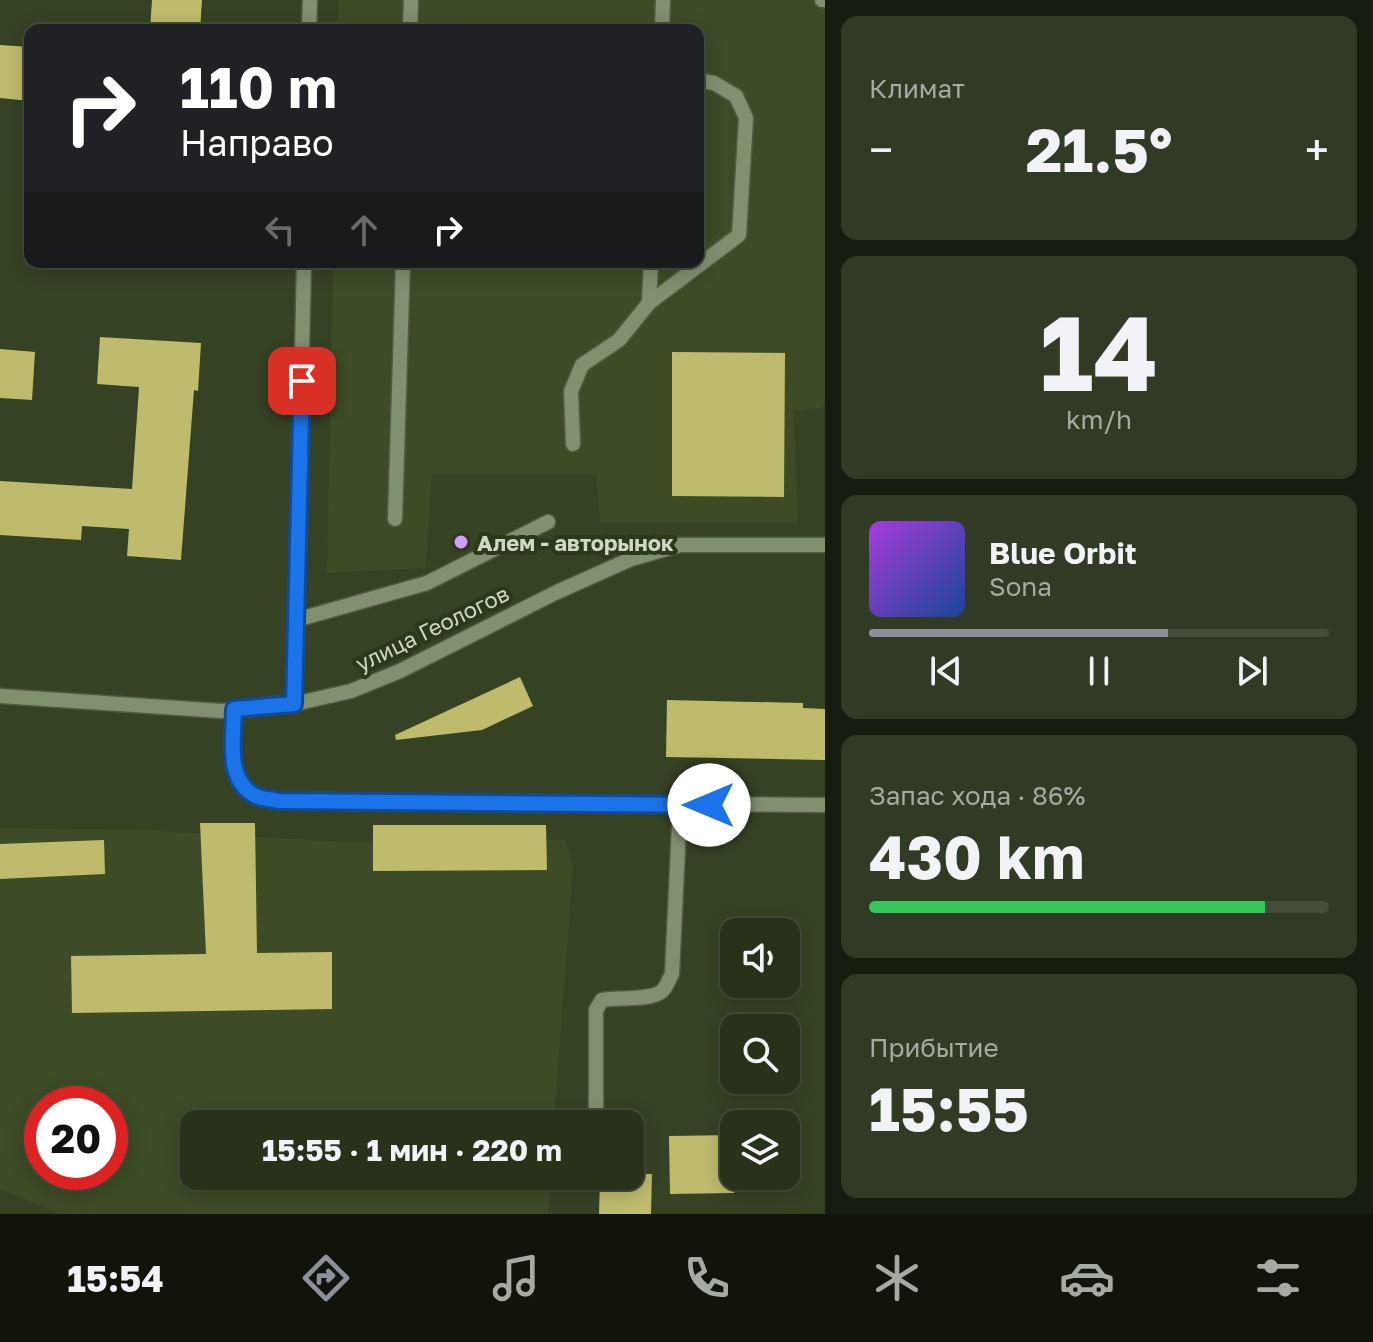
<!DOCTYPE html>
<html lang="ru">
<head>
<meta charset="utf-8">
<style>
	:root { --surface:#28321b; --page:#303a24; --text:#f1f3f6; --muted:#a5aaa3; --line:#444d3a; --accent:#8c9099 }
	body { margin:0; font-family:"Golos Text",sans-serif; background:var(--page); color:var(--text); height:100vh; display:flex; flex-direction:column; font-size:30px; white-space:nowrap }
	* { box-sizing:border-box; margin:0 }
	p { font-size:26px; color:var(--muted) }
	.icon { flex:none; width:44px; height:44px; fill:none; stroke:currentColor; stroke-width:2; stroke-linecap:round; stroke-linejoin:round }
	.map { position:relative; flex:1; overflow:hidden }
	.details { display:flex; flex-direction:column; gap:16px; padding:16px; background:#161c0f; width:548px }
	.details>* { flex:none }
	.hud { position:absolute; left:24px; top:24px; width:680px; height:244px; border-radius:16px; box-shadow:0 4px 20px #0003,0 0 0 2px var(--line); background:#202124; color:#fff; overflow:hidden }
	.fabs { position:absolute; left:720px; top:918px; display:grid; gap:16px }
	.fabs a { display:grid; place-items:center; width:80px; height:80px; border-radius:16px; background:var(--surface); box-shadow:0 4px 20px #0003,0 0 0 2px var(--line); font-size:40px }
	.speed { position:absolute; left:24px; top:1086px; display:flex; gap:16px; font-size:40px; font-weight:700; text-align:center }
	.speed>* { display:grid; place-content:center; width:104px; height:104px; border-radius:50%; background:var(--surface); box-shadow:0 4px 20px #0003,0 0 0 2px var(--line); line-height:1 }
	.speed .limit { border:12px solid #d22; background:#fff; color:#111 }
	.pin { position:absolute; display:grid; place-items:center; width:68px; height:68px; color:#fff; margin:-34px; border-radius:16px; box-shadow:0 4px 12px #0006 }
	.me { position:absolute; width:88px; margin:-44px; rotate:270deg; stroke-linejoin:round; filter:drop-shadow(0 0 6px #0008) }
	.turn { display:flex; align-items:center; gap:28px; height:168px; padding:0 24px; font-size:36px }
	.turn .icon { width:104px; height:104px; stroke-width:2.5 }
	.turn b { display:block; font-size:56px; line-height:68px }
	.lanes { display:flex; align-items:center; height:76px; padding:0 24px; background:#0003; justify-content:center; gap:40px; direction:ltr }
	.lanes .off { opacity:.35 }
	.big { font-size:60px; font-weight:700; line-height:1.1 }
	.details .card { flex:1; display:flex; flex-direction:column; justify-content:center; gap:12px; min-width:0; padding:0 28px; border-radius:16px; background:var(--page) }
	.details .dial { align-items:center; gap:0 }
	.dial b { font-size:104px; line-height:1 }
	.song { display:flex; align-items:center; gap:24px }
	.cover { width:96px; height:96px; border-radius:12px; background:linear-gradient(135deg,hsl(280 70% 55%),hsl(220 70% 35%)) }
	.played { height:8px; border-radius:4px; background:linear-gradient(90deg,var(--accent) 65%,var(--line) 65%) }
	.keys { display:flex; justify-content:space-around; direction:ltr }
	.heat { display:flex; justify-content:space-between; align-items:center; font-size:44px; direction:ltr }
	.charge { height:12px; border-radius:6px; background:linear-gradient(90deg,#34c759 86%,var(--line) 0) }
	.trip { position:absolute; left:180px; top:1110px; width:464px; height:80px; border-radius:16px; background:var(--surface); box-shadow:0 4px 20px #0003,0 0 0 2px var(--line); font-weight:700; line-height:80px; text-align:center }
	.tab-bar { display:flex; height:128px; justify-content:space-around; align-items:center; background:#10140b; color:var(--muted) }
	.tab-bar .icon { width:56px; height:56px }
	.tab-bar .on { color:var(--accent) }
	.tab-bar b { font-size:36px; color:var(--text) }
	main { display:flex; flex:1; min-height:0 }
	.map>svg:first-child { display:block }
</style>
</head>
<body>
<main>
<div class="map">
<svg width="825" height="1214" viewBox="0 0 825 1214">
	<rect width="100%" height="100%" fill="#364224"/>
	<g fill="#3d4c27" fill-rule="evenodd">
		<path d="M338,0H825V396L824,407L794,411L798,523H600L596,474H432L426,568L327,573L333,262H698V30H337Z"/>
		<path d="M0,828L143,830L344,842L565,840L573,867L554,1124H194V1176H551L548,1214H60L0,1189ZM42,1104H110V1172H42Z"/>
	</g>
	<g fill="#bebc6c">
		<path d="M152,0H202L200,30H150Z"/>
		<path d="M0,45L30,47V101L0,98Z"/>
		<path d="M100,337L201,343L198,391L194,390L181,560L127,556L129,529L82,526L81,540L0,535V481L132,489L139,387L97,384Z"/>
		<path d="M0,349L35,352L32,400L0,398Z"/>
		<path d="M672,352L785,353L784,497L672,496Z"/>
		<path d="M520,677L533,706L482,730L396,740L395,735Z"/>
		<path d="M667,700L803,703V708L825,709V760L666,757Z"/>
		<path d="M200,823H255L257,953L332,952V1009L72,1013L71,956L206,954Z"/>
		<path d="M373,825H546L547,870L373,871Z"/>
		<path d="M104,840L105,874L0,879V844Z"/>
		<path d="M734,1135V1193L670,1194L669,1136Z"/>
		<path d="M630,1174H652L651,1214H599L600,1176H630Z"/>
	</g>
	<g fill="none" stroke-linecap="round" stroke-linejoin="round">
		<defs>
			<g id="minor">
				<path d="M822,0H825"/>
				<path d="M309,30L310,0"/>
				<path d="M410,30L411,0"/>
				<path d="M662,30L663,0"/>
				<path d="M649,303L651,262"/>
				<path d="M573,444L571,391L582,365L619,340L649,303L739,235L746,118L736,96L714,83L698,80"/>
				<path d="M395,519L403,262"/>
				<path d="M296,620L304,262"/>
				<path d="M0,696L222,711L294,704L351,691L400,671L557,592L631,559L680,545H825"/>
				<path d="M294,704L296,620L427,583L548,522"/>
				<path d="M234,709C234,737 226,779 254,795C261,799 271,799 279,801L825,805"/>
				<path d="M596,1119V1010L602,1000C618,997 651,1001 662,991C666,988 669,979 672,974L680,805"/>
			</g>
		</defs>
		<use href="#minor" stroke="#525c43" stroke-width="17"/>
		<use href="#minor" stroke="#81906f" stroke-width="14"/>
	</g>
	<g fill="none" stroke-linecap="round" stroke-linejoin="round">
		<defs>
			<path id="route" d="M302,381L294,704L234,709C234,737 225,779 254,795C260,799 271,799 279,801L709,805"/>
		</defs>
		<use href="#route" stroke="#114b97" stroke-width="20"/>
		<use href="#route" stroke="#1a73e8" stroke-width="14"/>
	</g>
	<circle fill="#d09dff" stroke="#2c381a" stroke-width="3" cx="461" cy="542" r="8"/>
	<g text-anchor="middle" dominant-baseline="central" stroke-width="8" stroke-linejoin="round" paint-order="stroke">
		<g font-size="22" font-weight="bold" fill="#cfd7c5" stroke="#2c381a" text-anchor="start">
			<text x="477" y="542">Алем - авторынок</text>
		</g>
		<g font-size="22" fill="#cfd7c5" stroke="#2c381a">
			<text transform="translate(432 628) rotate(-26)">улица Геологов</text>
		</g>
	</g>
</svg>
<div class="fabs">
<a><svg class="icon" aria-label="sound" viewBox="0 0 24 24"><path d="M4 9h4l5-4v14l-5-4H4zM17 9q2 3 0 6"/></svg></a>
<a><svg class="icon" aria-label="search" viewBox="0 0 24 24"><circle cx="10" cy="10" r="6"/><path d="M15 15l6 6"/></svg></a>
<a><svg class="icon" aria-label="layers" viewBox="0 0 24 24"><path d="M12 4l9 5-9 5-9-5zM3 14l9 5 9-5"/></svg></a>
</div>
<div class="speed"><div class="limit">20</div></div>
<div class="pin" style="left:302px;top:381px;background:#d93025"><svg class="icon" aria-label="arrive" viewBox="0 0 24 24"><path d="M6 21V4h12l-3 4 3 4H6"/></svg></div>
<svg class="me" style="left:709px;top:805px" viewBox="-20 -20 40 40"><circle r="19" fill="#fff"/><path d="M0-13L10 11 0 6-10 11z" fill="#1a73e8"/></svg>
<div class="trip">15:55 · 1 мин · 220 m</div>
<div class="hud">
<div class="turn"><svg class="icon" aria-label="right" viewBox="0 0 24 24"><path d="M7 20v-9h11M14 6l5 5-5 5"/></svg><div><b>110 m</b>Направо</div></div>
<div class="lanes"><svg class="icon off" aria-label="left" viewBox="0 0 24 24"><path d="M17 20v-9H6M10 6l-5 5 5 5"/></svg><svg class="icon off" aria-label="ahead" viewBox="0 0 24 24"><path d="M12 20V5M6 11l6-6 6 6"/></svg><svg class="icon" aria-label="right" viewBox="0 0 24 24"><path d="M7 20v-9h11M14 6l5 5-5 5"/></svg></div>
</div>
</div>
<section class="details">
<div class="card"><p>Климат</p>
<div class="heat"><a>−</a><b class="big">21.5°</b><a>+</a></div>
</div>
<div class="card dial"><b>14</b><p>km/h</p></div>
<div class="card">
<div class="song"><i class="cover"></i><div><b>Blue Orbit</b><p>Sona</p></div></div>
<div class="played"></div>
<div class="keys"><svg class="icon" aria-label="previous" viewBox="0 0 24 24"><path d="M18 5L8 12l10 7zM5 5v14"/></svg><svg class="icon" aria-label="pause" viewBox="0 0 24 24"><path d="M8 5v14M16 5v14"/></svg><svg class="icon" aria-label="next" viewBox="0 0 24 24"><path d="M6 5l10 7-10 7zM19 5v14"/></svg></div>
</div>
<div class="card"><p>Запас хода · 86%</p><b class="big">430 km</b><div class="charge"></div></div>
<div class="card"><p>Прибытие</p><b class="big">15:55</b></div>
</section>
</main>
<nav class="tab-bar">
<b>15:54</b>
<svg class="icon on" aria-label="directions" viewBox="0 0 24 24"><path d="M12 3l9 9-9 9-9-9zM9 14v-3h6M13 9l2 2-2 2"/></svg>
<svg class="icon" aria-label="music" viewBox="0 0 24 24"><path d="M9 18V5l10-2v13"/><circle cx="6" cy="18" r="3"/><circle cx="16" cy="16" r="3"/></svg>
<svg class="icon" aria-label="phone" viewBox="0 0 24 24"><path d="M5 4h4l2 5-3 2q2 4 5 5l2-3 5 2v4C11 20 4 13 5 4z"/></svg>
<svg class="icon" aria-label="climate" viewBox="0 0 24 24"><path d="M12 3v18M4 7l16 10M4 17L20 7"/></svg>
<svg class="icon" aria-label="car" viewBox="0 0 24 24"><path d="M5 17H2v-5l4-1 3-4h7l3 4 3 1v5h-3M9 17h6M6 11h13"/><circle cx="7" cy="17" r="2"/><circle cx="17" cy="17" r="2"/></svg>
<svg class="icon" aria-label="filters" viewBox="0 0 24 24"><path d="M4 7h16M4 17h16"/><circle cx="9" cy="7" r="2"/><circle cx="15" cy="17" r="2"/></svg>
</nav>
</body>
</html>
